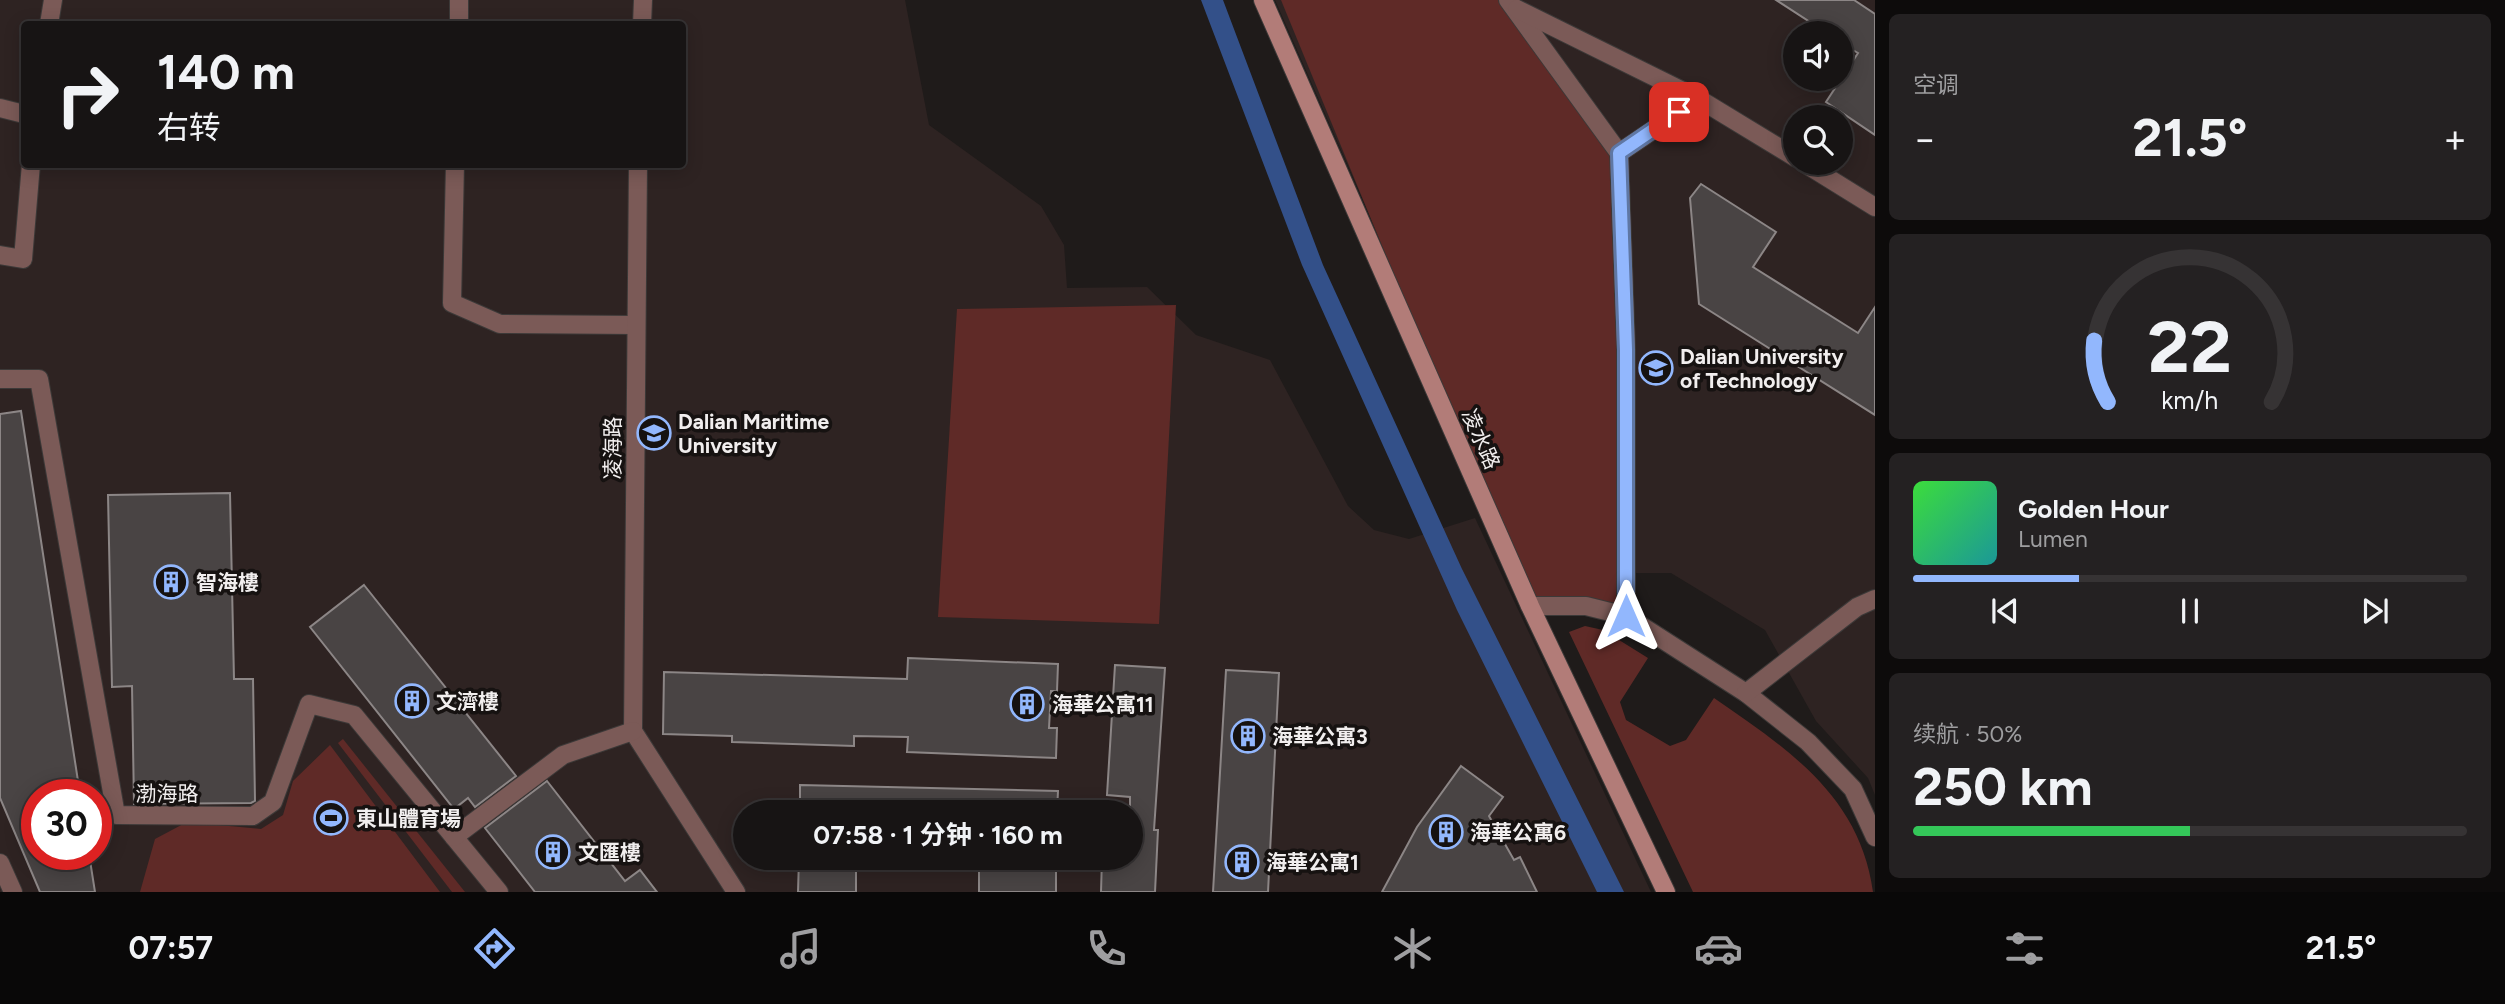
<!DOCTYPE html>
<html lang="zh">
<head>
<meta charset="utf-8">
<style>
	:root { --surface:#171414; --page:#242122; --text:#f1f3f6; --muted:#9e9ea0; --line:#363334; --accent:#92b7fd }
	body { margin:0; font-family:Figtree,"Noto Sans SC",sans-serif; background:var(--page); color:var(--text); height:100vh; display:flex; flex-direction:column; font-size:26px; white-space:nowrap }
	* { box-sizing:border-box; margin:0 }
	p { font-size:23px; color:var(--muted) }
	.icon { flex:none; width:38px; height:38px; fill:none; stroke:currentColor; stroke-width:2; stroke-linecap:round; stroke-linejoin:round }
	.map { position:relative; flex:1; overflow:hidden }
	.details { display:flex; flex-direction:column; gap:14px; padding:14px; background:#0d0b0b; width:630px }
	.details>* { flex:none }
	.guide { position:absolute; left:21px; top:21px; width:665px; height:147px; border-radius:7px; box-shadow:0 4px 18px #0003,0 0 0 2px var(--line); background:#171414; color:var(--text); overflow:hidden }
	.controls { position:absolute; left:1783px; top:21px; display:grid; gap:14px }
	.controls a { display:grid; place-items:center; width:70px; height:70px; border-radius:50%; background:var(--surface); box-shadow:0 4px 18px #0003,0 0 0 2px var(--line); font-size:35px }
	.speed { position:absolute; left:21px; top:779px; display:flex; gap:14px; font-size:35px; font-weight:700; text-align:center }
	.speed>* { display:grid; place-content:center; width:91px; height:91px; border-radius:50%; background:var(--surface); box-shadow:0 4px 18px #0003,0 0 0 2px var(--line); line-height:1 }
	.speed .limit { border:10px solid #d22; background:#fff; color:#111 }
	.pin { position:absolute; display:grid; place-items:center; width:60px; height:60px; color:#fff; margin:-30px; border-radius:14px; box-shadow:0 4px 10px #0006 }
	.me { position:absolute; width:77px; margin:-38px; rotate:0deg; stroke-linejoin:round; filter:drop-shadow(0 0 5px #0008) }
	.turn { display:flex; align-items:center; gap:24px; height:147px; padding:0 21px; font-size:32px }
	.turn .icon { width:91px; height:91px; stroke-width:2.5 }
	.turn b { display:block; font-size:49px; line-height:60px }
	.big { font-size:52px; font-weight:700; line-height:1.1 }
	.details .tile { flex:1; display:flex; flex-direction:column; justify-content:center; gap:10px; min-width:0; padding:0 24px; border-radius:10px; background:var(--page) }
	.details .dial { align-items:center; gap:0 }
	.dial svg { height:182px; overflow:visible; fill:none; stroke:var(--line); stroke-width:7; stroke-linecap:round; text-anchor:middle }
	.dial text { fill:var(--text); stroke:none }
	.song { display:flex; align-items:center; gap:21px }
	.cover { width:84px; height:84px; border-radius:10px; background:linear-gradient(135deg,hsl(120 70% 55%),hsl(180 70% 35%)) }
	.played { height:7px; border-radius:4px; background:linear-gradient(90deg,var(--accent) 30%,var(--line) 30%) }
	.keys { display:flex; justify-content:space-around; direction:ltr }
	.heat { display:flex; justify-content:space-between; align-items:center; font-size:38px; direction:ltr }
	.charge { height:10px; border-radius:5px; background:linear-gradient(90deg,#34c759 50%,var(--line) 0) }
	.trip { position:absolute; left:733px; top:800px; width:410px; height:70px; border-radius:35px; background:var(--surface); box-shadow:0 4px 18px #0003,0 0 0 2px var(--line); font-weight:700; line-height:70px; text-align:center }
	.dock { display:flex; height:112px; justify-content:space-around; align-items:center; background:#090808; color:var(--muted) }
	.dock .icon { width:49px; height:49px }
	.dock .active { color:var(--accent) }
	.dock b { font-size:32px; color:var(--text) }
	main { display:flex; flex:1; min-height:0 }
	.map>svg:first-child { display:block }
</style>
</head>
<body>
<main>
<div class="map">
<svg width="1875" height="892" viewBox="0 0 1875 892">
	<rect width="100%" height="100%" fill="#1f1b1a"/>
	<g fill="#2e2322" fill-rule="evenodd">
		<path d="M0,0H905L929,125L1041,206L1064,245L1067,288L1147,287L1196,335L1270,360L1348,506L1374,530L1409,539L1475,518L1651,892H0ZM24,24H682V164H24ZM37,794H96V854H37ZM746,812H1130V858H746Z"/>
		<path d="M1275,0H1875V795L1868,778L1816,721L1765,630L1671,573H1572L1531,582ZM1796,33H1841V79H1796ZM1796,117H1841V163H1796Z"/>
	</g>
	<g fill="#5f2a27">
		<path d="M1281,0H1508L1619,153L1626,616L1530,606Z"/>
		<path d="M1176,305L1159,624L938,617L957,309Z"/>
		<path d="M1585,626L1603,630L1648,658L1620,702L1626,720L1670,746L1686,740L1714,698C1788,749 1860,796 1873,892H1693L1569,632Z"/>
		<path d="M343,739L465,892H452L338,743Z"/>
		<path d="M330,745L440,892H140L155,839L187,822L261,829L283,815L293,781Z"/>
	</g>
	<path fill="#335089" d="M1201,0H1223L1323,265L1462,569L1624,892H1597L1457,610L1302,265Z"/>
	<g fill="#494444" stroke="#8c8686" stroke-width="2">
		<path d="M1776,0H1854L1875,14V135L1826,102L1858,53L1841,43V33H1827Z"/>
		<path d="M1701,184L1776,232L1753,267L1858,333L1875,307V415L1699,304L1690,198Z"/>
		<path d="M21,411L80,794H37V854H89L95,892H40L0,798V414Z"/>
		<path d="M230,493L234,679H253L255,801L251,803L134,804L132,686L112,687L108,495Z"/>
		<path d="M364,585L516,776L475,807L468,798L454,809L310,627Z"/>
		<path d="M908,658L1058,664L1057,691H1051L1049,728H1057L1056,758L907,752L908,737L854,736V746L732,742V736L663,734L664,672L907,679Z"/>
		<path d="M1115,665L1165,668L1154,830H1158L1155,892H1101L1102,858H1130V797L1107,795Z"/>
		<path d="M1226,670L1279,673L1268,892H1213Z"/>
		<path d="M1461,766L1503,797L1489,816L1514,860L1520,857L1537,892H1382L1417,827Z"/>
		<path d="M547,781L625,881L640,870L657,892H535L485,828Z"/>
		<path d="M800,785L1058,791L1057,812H800Z"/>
		<path d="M799,858H856V892H798Z"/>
		<rect x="979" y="858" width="77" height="34"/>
	</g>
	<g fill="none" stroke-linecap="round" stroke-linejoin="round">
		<defs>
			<g id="minor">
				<path d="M1508,0L1619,153L1626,350V616"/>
				<path d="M1517,9L1699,99"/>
				<path d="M49,24L53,0"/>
				<path d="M459,24V0"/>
				<path d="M642,24L643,0"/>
				<path d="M0,108L24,114"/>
				<path d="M1619,153L1699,99L1796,158"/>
				<path d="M1804,163L1875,207"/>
				<path d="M455,164L452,303L500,324L635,325"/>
				<path d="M0,255L23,259L31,164"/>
				<path d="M0,379H39L116,815L253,816L273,802L309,704L354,715L499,892"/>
				<path d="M1530,606H1586L1626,616L1746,693L1808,742L1853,789L1875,837"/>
				<path d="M1746,693L1857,607L1875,599"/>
				<path d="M633,731L638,164"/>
				<path d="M633,731L736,892"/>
				<path d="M454,837L563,755L633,731"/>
				<path d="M0,863L13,892"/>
			</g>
			<path id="secondary" d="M1263,0L1530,606L1666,892"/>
		</defs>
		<use href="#minor" stroke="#3c3938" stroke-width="20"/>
		<use href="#secondary" stroke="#3c3938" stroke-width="20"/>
		<use href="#minor" stroke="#7b5a57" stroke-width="18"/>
		<use href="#secondary" stroke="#b27c78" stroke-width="18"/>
	</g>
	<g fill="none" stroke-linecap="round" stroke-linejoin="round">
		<defs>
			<path id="route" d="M1626,616V350L1619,153L1679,112"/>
		</defs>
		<use href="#route" stroke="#5f77a4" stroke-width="18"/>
		<use href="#route" stroke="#92b7fd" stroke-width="12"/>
	</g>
	<defs>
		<symbol id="university-ring" viewBox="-11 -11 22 22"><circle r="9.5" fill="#161211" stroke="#92b7fd" stroke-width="1.5"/><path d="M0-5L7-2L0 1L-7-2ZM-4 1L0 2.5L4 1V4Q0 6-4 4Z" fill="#92b7fd"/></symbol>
		<symbol id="building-ring" viewBox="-11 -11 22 22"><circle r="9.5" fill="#161211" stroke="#92b7fd" stroke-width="1.5"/><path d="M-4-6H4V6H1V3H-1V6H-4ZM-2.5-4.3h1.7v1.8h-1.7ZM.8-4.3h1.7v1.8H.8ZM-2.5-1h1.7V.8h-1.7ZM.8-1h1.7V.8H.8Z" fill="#92b7fd"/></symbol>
		<symbol id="stadium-ring" viewBox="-11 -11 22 22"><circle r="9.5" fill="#161211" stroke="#92b7fd" stroke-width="1.5"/><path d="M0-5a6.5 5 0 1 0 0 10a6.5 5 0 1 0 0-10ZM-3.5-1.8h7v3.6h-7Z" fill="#92b7fd"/></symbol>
	</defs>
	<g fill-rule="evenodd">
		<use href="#university-ring" x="1637" y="349" width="38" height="38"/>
		<use href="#university-ring" x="635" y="414" width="38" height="38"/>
		<use href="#building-ring" x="152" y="563" width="38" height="38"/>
		<use href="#building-ring" x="393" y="682" width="38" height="38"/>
		<use href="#building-ring" x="1008" y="685" width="38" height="38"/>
		<use href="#building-ring" x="1229" y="717" width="38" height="38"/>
		<use href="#stadium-ring" x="312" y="799" width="38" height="38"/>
		<use href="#building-ring" x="1427" y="813" width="38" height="38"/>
		<use href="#building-ring" x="534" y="833" width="38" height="38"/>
		<use href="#building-ring" x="1223" y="843" width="38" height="38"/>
	</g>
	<g text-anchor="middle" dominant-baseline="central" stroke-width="7" stroke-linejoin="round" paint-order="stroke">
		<g font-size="21" font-weight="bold" fill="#f1eeee" stroke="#161211" text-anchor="start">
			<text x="1680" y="356">Dalian University<tspan x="1680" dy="24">of Technology</tspan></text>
			<text x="678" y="421">Dalian Maritime<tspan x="678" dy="24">University</tspan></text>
			<text x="196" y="582">智海樓</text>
			<text x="436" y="701">文濟樓</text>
			<text x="1052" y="704">海華公寓11</text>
			<text x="1272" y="736">海華公寓3</text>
			<text x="356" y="818">東山體育場</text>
			<text x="1470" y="832">海華公寓6</text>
			<text x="578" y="852">文匯樓</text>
			<text x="1266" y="862">海華公寓1</text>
		</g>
		<g font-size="21" fill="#f1eeee" stroke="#161211">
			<text transform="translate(1481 439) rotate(66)">凌水路</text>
			<text transform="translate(612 448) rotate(-90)">凌海路</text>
			<text x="167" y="793">渤海路</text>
		</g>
	</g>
</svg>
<div class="controls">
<a><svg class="icon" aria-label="sound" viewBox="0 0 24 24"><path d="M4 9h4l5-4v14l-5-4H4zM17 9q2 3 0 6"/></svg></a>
<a><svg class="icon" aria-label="search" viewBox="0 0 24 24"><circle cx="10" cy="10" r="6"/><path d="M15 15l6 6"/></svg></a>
</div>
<div class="speed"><div class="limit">30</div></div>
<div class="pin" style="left:1679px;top:112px;background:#d93025"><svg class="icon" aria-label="arrive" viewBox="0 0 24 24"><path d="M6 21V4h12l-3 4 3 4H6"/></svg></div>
<svg class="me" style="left:1626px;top:616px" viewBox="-20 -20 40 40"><path d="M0-17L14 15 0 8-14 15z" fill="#92b7fd" stroke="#fff" stroke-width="4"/></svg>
<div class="trip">07:58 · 1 分钟 · 160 m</div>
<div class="guide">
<div class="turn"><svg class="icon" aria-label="right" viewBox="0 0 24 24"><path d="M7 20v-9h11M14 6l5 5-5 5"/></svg><div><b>140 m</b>右转</div></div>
</div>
</div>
<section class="details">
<div class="tile"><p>空调</p>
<div class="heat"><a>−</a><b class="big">21.5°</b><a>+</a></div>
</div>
<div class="tile dial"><svg viewBox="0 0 100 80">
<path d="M14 69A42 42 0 1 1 86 69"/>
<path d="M14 69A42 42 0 0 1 8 42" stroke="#92b7fd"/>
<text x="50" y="56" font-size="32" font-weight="700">22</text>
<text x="50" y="72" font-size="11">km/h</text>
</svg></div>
<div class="tile">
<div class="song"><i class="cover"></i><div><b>Golden Hour</b><p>Lumen</p></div></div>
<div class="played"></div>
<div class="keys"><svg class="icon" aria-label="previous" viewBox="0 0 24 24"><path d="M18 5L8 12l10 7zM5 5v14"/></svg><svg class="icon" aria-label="pause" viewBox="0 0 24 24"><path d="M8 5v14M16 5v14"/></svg><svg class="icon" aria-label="next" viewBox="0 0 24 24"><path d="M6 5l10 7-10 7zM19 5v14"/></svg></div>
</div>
<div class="tile"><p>续航 · 50%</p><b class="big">250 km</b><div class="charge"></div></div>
</section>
</main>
<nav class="dock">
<b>07:57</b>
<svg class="icon active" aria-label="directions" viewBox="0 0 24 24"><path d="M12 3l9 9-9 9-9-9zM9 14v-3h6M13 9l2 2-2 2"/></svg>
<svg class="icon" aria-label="music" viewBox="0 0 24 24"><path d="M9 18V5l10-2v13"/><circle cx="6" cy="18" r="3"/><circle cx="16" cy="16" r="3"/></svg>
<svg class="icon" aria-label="phone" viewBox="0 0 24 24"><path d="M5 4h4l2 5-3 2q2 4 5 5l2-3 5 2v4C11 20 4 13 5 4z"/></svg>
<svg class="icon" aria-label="climate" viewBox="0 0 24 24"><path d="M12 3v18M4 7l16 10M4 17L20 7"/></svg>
<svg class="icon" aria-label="car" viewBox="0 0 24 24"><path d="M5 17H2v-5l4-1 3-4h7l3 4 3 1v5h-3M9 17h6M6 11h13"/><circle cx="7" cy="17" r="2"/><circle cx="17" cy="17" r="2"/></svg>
<svg class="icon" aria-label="filters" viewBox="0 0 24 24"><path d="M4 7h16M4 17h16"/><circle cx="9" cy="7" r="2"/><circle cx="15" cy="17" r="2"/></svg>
<b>21.5°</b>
</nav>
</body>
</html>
